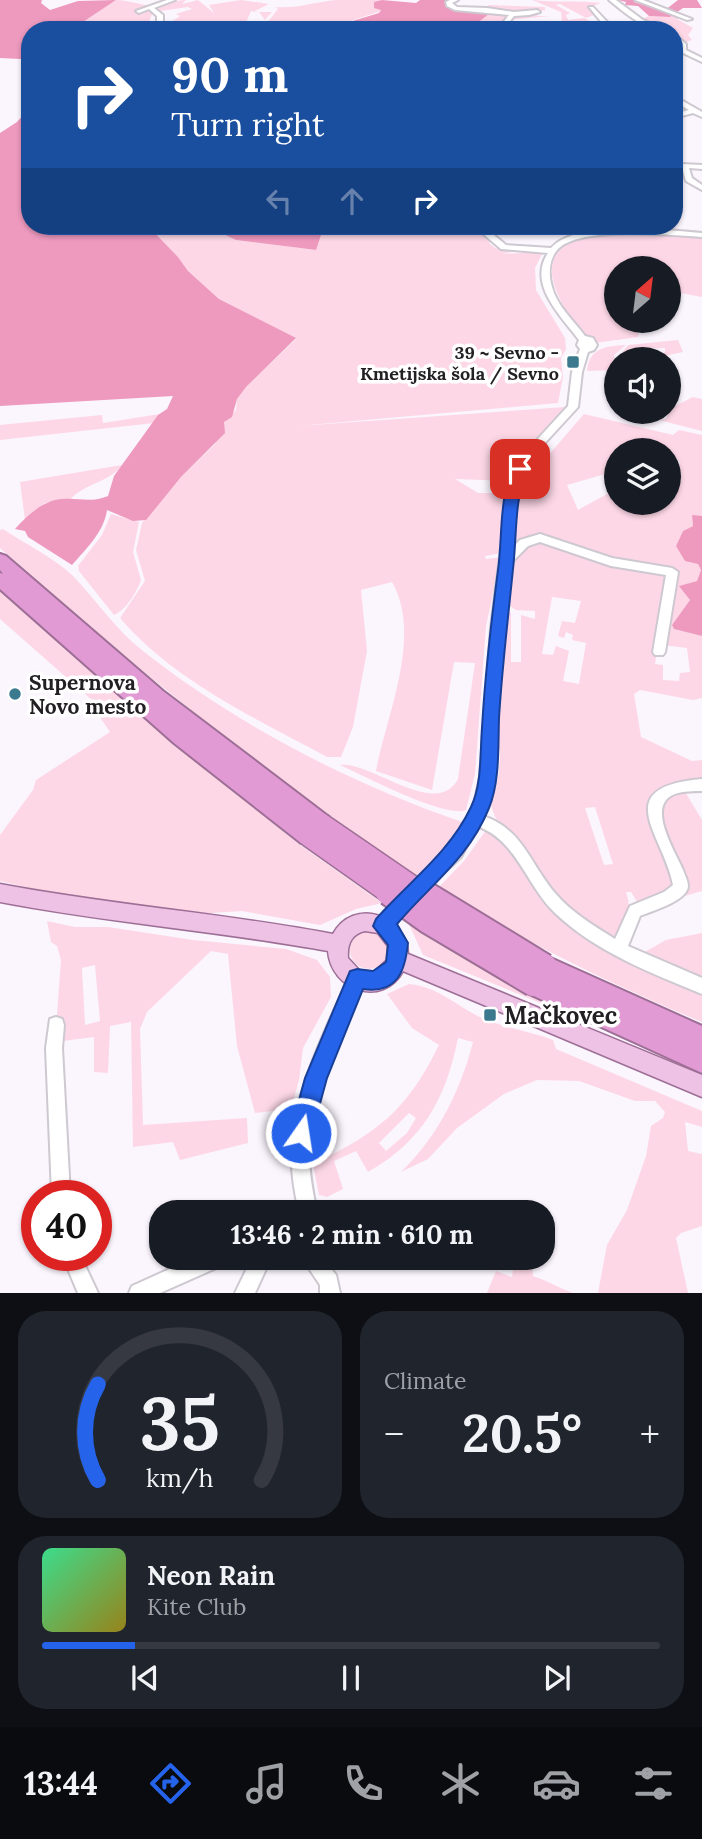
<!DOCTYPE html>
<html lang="en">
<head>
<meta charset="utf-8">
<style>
	:root { --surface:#171b24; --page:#20242c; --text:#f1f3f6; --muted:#9ea1a6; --line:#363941; --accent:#2563eb }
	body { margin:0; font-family:Lora,serif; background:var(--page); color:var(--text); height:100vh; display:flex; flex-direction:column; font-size:26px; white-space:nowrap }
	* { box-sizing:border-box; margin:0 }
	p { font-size:23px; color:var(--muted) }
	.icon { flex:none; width:38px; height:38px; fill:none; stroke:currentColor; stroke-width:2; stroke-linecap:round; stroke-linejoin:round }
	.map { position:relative; height:1293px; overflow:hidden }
	.details { display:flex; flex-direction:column; gap:18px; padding:18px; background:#0d0f14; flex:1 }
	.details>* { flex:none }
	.banner { position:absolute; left:21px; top:21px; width:662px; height:214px; border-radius:28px; box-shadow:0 2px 5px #0004; background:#1a4fa0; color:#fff; overflow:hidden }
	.needle { width:46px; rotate:28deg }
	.controls { position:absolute; left:604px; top:256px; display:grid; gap:14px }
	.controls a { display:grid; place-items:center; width:77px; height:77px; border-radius:50%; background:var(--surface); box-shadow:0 2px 5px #0004; font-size:35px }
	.speed { position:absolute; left:21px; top:1180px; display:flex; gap:14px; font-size:35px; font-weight:700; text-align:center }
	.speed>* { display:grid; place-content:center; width:91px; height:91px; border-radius:50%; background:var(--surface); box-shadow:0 2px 5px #0004; line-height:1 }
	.speed .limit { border:10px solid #d22; background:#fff; color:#111 }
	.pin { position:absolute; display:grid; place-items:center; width:60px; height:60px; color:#fff; margin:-30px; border-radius:14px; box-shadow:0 4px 10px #0006 }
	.me { position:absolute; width:77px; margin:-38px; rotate:13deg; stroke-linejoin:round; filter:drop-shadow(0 0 5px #0008) }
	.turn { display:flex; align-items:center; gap:24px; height:147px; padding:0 35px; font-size:32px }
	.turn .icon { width:91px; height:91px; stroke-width:2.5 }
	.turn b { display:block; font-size:49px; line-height:60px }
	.lanes { display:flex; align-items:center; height:66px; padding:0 35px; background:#0003; justify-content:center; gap:35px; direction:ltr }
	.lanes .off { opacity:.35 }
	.big { font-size:52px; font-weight:700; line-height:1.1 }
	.details .widget { flex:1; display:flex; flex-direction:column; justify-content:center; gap:10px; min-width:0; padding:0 24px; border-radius:28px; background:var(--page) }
	.details .dial { align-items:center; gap:0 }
	.dial svg { height:182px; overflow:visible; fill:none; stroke:var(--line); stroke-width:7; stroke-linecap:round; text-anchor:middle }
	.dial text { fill:var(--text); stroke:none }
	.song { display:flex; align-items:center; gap:21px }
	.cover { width:84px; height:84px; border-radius:10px; background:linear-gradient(135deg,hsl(150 70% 55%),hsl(50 70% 35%)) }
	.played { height:7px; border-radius:4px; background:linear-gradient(90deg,var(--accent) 15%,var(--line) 15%) }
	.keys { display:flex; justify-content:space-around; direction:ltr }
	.heat { display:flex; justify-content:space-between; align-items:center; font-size:38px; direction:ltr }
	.details .tiles { flex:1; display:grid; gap:18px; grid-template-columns:1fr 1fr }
	.widget:last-child { grid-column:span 2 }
	.trip { position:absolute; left:149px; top:1200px; width:406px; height:70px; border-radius:28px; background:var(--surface); box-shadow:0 2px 5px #0004; font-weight:700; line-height:70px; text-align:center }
	.tab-bar { display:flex; height:112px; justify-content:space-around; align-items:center; background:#090b0e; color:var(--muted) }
	.tab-bar .icon { width:49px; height:49px }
	.tab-bar .current { color:var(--accent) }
	.tab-bar b { font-size:32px; color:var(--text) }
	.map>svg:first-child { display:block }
</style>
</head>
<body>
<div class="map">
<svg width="702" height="1293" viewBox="0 0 702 1293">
	<rect width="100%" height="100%" fill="#fbf5fe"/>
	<g fill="#fdd7e6" fill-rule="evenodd">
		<path d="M116,0C130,0 146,7 157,6C167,5 175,0 186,0L182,4L198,0L214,13L209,5L241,0L269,4L253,12H272L265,20L259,12L251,11L245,25L247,30H192L190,25L171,22L180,16L176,14L192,9L188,7L160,11L150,8L156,12H153L148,24L157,25L158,30H71Z"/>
		<path d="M336,0H382L375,2L381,11L323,30H284L288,27C280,23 278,22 267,23L278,9L276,7C295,9 316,2 336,0Z"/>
		<path d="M532,0C554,3 579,0 601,3L589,7L594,15L586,18L560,4L556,5L570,13L566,15L568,20L584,18L595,24V29L578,26V22H562L561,12Z"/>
		<path d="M488,5L545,7V11L534,8L531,11L538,16H550L508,20L513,15H505L509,18L501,25L476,22L489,14Z"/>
		<path d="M677,14L683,17L677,19L693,28L688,35L692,40L683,43L674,35V30L605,28H620L649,16L669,17Z"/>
		<path d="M148,226H206L236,240L315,250L324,226H474L492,240L489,243L495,248L512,252L501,254L543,252L535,268L536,290L565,338L566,349L561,358L563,377L558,403L298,426L565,407L522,454L509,481L455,479L478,493H492L494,486L508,484L501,553L485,556L486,559L501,557L486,626L475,774L466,810C446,819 362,775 340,765C370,760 436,820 458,779L475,663L454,662L432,790L376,771C386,716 423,636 392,582L361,590L367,651L353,727L341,757H327C255,718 174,681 120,618L145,581L136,550L142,523L181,477L215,444L224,422L236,410L237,399L246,387L296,339L219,299L188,271L178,257Z"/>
		<path d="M617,232L702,237V297L669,291L668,268H616V320H627L642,328H632L639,334L638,337L588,344C549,289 521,239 617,232Z"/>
		<path d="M678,340L683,352L649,359L665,352V348L634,349L631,359L618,358L628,345Z"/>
		<path d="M626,345L614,355L616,370L587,371C589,348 606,346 626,345Z"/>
		<path d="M693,397L702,399V431L659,420L666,419L671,408Z"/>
		<path d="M160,414L154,423L0,440V425L102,415L103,423Z"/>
		<path d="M584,414L673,435L679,430L702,435V516H692L693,526L683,531L676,546L685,560L698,564L701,570L697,581L680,586L690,600L672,625L674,629L702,636V698L693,700L640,690L634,694L641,737L692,761L702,760V783L668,789L654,804L655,827L678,882L674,892L639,905L631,892H626C632,910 628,919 622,936L613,939L592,927L553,894L507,828L496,819L491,806L499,772L500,751L494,738L501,610L511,613V662H521V615L535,619V611L516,610L504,602L511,561L527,543L536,540L623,566L669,572L655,664L663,665V680L679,681L680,673L690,672L687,648L662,645L675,570L620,563L541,538H529L510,552L515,510L527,472L537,475L546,458ZM616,450H668L669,459L675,457L681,463L669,468L668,502H616V489L578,510L567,485L616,471ZM552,597L581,601L575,623L562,621L558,636L564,638L566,632L573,635L572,640L586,643L579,684L563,681L569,651L556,646L553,655L542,654ZM595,807L613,864L604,865L585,808Z"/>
		<path d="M122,465C109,483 84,483 70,500L45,503L25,520L20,482Z"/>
		<path d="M111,514L139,522L133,552L141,580C137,592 126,610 114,615L79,571L78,566L102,535Z"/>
		<path d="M3,529C25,544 55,558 74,577C97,601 116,630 143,651C237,725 349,783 462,822L436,860L417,876L403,868C262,768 127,664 0,548V530Z"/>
		<path d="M0,588L139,713L296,842L382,903L356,909L320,925L242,911L196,914L54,894L0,881V835L33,790L36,780L110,732L93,707L92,700L0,619Z"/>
		<path d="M684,790L702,820V891L681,897L658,816L667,796Z"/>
		<path d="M492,827L504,835L551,905L702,991V1022C610,984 523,941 437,889L464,861L484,833Z"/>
		<path d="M47,921L75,927H108L193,940L286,949L317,960L330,977L331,997L303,1048L299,1080L291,1109L255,1113L237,1046L228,954L211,951L147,1012L140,1029L143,1125L247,1118L248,1143L180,1160L173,1142L133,1147L131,1022L110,1026L108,1073L94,1072V1037L55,1042L61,960L57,946L51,942ZM95,965L100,1021L85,1025L82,968Z"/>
		<path d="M408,922L548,1006L423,955Z"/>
		<circle cx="369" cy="950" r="19"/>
		<path d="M702,933V980L643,953L666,940Z"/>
		<path d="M409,984C441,987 460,1010 489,1021C510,1029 532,1032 553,1040L556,1049L702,1111V1127L685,1122L688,1151L702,1154V1226L681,1233L676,1238L688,1293H598L607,1245L627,1210L646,1156L651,1126L663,1118L665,1112L655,1101H635L579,1081L537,1080L504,1094L457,1128L428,1159L401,1172C438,1136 460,1092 473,1042L458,1038C446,1098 423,1141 368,1172L356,1151L334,1161L343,1189L327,1197L319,1195L310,1150L329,1156C385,1128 411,1102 439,1045L412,1028L387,994ZM409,1113L416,1118L407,1133L386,1151L379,1143Z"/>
		<path d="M514,1260L532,1265L533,1276C548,1281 559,1288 573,1293H487L496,1271L512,1277Z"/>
	</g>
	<g fill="#ee99be">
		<path d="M0,0H42L41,3L50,10L78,1L116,0L71,30H30V56L20,59L0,58Z"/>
		<path d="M382,0L416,3L420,0H453L449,1L453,9L489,14L477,23L501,25L498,30H452V26L411,24L400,30H323L379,13L381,10L374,8V2Z"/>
		<path d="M618,0H636L634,2L664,11L678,0H697L702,8H683L670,17L649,16L638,6L625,5L626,2Z"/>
		<path d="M30,107V226H148L178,257L188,271L219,299L296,338L246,387L237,399L232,417L224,422L225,433L181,477L146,520L133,521L107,510C104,532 86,549 72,565L28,537L25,531L15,529C28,515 43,500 63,499C80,498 92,503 108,496L114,476L158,415L167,409L173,396L0,406V133L17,122Z"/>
		<path d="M206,226H324L316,250L236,240Z"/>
		<path d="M692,515L702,516V636L674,629L672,625L690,600L679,586L697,581L701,570L698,564L685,561L676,546L683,531L693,526Z"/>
	</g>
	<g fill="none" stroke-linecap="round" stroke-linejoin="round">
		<defs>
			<g id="minor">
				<path d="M167,0H175L154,8L163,15V30H157V16L149,9L139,13L136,11Z"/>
				<path d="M450,0H458L452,3L457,7L487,8L514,12L537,10L540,12L529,15L514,16L503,30H497L509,15L455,10L447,6L446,2Z"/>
				<path d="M609,0H616L643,20L666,30C644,30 625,13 609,0Z"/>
				<path d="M635,0H643L692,19L687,20Z"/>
				<path d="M589,7H593L609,24L604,30H598L603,24Z"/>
				<path d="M674,34L686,44V50L702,58V62L681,52V45L674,39Z"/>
				<path d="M674,96L702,112V117L693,113L674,118V114L689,110L674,101Z"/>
				<path d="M681,164L702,165V169L689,168L692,178L702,185V190L686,181Z"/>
				<path d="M474,226H483L506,245L551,248C577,219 666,230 702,233V237C671,235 583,226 559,248C549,258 548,273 552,287C557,306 574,321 585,336L593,338L597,345L594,350L588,352L582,372L578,407L532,457L519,484L512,548L520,540L540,534L612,558L672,568L678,572L665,652L663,655H655L653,652L666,575L611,566L540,542L528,546L510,564L503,628L494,777L488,806L483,816C523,829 530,864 555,893C571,912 594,926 615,939L630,906L664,892L673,885C663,834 608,787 702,779V791C694,791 683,791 675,794C645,805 675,851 683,870C685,876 690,884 687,890C682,902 652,911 640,916L628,946L702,978V994C651,973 596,952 555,913C527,887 517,840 477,826L461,857L417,897L388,931L383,933L378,931L375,926L407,887L451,847L474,805L480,777L491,628L509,484L524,454L568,406L572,372L580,349L577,345L579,340C561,316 527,284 548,253L501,249Z"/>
				<path d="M510,226C524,225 539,230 552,227L556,229L544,233Z"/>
				<path d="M357,970L363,973L365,978C341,1033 311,1092 309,1154C309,1174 313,1193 317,1213H299C295,1193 291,1174 292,1153C294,1090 326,1029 351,973Z"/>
				<path d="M56,1017L62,1019L64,1025L62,1048L70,1195H52L46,1048L50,1019Z"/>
				<path d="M62,1255H80L98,1293H78Z"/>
				<path d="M194,1258H225L223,1265L160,1293H129L132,1286Z"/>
				<path d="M252,1258H271L255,1293H235Z"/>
				<path d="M302,1258H323L336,1275L340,1293H320V1285Z"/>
			</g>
			<path id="major" d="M0,884C110,905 223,913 333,934C353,897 406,914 408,954L702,1075V1097L403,971C383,1008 331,991 328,951C219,931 109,923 0,902ZM365,931L378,933L388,946L387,960L374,972L360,971L348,958C347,945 351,934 365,931Z"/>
			<g id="highway">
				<path d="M0,554L6,556L163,691L329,817L332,824L329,831L319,833L317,843L309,846L301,843L174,743L0,589V573L3,574L0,570Z"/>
				<path d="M544,955L702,1026V1073L525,992L522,983L525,974L534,971L535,959Z"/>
			</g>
		</defs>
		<use href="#minor" stroke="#cec8d1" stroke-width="4"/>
		<use href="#major" stroke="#9e6f96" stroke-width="3"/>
		<use href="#highway" stroke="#9e6f96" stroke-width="4"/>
		<use href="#minor" fill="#fff" fill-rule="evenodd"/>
		<use href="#major" fill="#edc2e5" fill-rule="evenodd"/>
		<use href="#highway" fill="#e19ad4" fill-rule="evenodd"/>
		<defs>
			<g id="highway-bridge-far1">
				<path d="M321,824L423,894"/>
				<path d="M309,836L391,894"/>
			</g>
			<g id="highway-bridge">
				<path d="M389,892L428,920L534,983"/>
				<path d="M421,892L544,967"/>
			</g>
		</defs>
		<use href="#highway-bridge-far1" stroke="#9e6f96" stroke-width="24" stroke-linecap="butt"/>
		<use href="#highway-bridge" stroke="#9e6f96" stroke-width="30" stroke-linecap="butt"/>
		<use href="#highway-bridge-far1" stroke="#e19ad4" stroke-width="21"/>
		<use href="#highway-bridge" stroke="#e19ad4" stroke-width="26"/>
	</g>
	<path fill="#2563eb" stroke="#184099" stroke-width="2" d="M520,464L527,469C514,501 517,535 513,569C508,619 502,668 499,718C498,746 500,781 489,808C469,858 431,884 397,924L408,943C405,972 397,994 363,989L327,1078L312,1133L309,1141L301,1144L293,1141L290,1133L305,1078L350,971L357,969L373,971L386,962L388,945L373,926L376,919C409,882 450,852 471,807C482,784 480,753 482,728C485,675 491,623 498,570C503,536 498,497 515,466Z"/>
	<g fill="#3b798e" stroke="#fff" stroke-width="2.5">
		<rect x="566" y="355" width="14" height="14" rx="3.5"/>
		<circle cx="15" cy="694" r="7"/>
		<rect x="483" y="1008" width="14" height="14" rx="3.5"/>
	</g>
	<g text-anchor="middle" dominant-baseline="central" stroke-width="7" stroke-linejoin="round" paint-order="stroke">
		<g font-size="18" font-weight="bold" fill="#222023" stroke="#fff" text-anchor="end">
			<text x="559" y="352">39 ~ Sevno -<tspan x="559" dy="21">Kmetijska šola / Sevno</tspan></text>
		</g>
		<g font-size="21" font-weight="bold" fill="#222023" stroke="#fff" text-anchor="start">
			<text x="29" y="682">Supernova<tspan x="29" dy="24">Novo mesto</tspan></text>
		</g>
		<g font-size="24" font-weight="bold" fill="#222023" stroke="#fff" text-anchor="start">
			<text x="504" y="1015">Mačkovec</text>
		</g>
	</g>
</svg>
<div class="controls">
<a><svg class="needle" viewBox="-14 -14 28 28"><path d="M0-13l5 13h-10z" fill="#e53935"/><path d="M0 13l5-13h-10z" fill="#9ea1a6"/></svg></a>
<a><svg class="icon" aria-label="sound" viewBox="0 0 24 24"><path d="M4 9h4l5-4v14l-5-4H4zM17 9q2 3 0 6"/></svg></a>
<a><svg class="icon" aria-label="layers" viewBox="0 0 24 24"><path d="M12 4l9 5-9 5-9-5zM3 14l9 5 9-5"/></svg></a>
</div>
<div class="speed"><div class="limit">40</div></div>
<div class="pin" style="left:520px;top:469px;background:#d93025"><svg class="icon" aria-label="arrive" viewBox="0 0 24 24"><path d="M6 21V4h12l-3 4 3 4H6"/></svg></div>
<svg class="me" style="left:301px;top:1133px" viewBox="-20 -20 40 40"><circle r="17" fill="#2563eb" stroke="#fff" stroke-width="3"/><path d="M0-11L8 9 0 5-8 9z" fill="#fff"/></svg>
<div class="trip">13:46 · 2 min · 610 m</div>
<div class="banner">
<div class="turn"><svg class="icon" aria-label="right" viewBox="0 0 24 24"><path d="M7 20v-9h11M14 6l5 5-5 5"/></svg><div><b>90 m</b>Turn right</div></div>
<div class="lanes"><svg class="icon off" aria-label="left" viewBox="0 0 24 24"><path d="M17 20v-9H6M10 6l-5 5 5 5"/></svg><svg class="icon off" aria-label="ahead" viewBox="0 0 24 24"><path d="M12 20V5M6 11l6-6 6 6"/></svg><svg class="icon" aria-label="right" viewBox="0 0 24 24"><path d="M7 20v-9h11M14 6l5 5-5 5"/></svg></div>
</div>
</div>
<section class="details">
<div class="tiles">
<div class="widget dial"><svg viewBox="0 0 100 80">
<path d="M14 69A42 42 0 1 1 86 69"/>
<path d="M14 69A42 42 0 0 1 14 27" stroke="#2563eb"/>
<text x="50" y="56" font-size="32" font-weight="700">35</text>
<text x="50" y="72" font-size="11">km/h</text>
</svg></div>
<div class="widget"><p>Climate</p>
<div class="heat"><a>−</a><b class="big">20.5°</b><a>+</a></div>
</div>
<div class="widget">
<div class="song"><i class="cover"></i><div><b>Neon Rain</b><p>Kite Club</p></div></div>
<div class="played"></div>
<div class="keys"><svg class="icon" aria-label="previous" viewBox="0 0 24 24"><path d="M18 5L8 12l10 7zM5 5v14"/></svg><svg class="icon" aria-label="pause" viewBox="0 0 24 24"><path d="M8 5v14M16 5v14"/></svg><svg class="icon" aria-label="next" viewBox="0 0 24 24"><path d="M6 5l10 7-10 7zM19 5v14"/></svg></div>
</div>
</div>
</section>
<nav class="tab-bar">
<b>13:44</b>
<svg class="icon current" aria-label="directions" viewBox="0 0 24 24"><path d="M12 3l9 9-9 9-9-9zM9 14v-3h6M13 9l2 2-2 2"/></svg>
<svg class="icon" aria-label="music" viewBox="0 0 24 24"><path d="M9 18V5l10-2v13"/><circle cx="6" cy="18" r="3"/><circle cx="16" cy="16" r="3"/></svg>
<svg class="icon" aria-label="phone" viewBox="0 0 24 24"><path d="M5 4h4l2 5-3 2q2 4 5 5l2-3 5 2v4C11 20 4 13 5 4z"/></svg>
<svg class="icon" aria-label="climate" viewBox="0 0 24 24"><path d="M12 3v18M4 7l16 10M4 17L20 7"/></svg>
<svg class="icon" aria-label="car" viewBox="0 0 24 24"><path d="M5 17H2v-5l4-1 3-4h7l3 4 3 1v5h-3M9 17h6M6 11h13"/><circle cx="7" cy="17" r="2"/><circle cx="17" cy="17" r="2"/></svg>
<svg class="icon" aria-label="filters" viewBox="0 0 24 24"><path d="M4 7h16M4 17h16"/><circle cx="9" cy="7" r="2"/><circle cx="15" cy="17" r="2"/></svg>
</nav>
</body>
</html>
